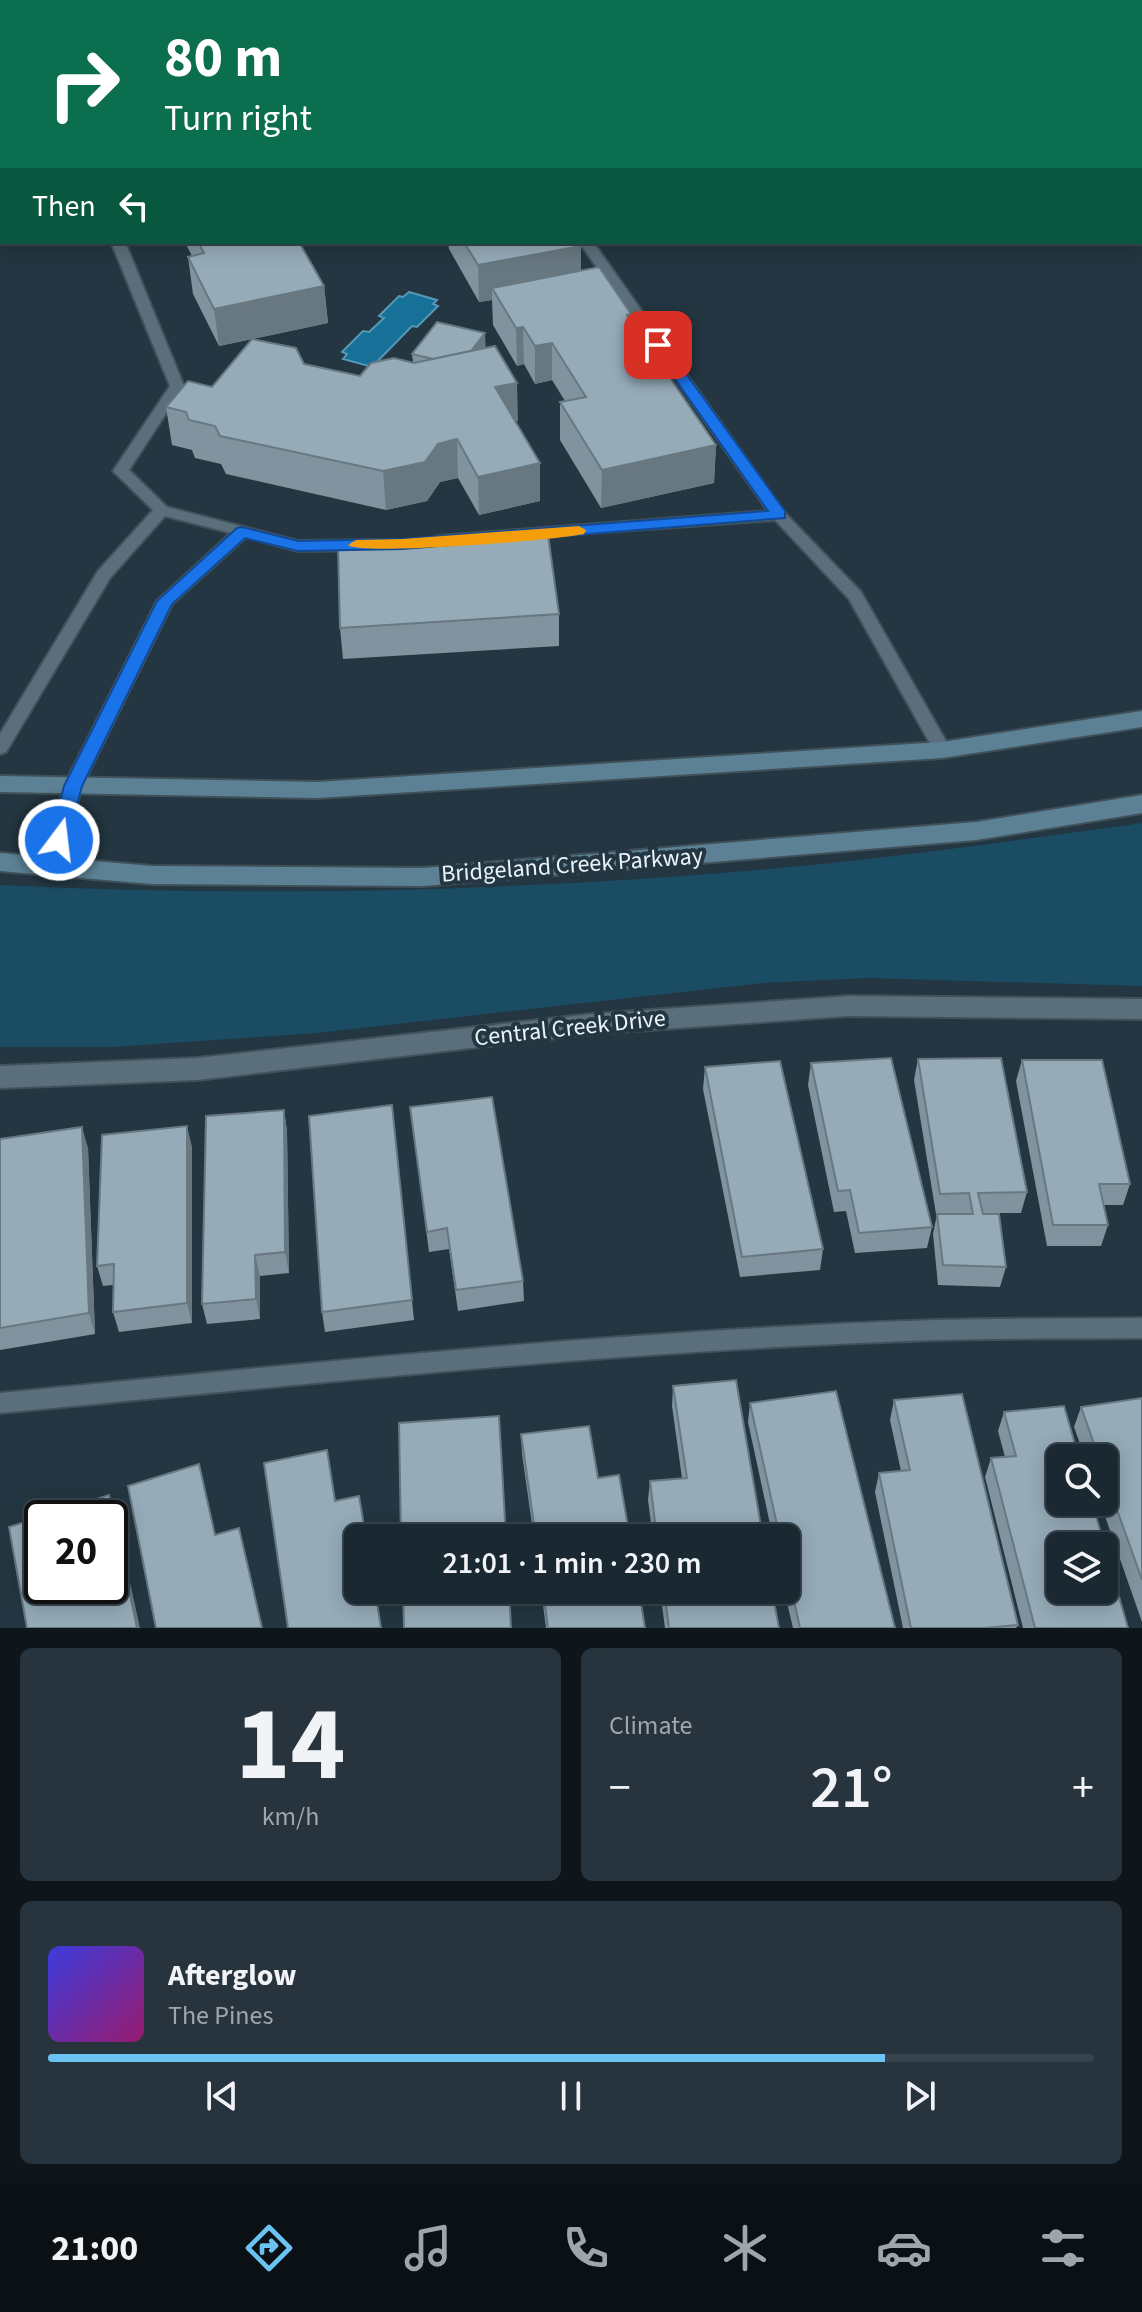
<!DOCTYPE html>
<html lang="en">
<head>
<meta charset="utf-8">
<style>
	:root { --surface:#1a2831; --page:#27343d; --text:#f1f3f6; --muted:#9fa6ab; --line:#38444d; --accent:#6ac3f1 }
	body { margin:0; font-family:"Source Sans 3",sans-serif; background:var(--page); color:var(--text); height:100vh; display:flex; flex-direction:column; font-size:30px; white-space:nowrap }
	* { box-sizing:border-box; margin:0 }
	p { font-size:26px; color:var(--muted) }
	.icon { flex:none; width:44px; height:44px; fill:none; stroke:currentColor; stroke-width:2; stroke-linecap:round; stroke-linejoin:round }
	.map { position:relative; height:1628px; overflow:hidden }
	.details { display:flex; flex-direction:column; gap:20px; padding:20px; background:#0e161b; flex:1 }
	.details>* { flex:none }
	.guide { position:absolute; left:0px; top:0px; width:1142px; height:244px; box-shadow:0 4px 20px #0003,0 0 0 2px var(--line); background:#0b6e4f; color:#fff; overflow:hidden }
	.buttons { position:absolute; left:1046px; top:1444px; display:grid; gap:16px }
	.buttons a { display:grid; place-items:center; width:72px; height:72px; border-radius:12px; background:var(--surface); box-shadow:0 4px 20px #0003,0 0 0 2px var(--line); font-size:40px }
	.speed { position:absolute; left:24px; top:1500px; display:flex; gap:16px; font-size:40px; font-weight:700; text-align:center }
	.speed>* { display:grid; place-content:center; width:104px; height:104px; border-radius:50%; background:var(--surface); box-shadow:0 4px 20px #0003,0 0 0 2px var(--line); line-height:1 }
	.speed .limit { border:4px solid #111; border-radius:12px; background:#fff; color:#111 }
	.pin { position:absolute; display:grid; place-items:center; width:68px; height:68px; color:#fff; margin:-34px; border-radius:16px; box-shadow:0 4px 12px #0006 }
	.me { position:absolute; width:88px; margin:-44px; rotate:15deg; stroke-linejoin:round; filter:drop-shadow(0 0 6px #0008) }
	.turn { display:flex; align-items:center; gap:28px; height:168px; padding:0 32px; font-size:36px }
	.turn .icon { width:104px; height:104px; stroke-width:2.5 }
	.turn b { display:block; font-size:56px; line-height:68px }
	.then { display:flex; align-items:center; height:76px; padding:0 32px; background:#0003; gap:16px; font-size:30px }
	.big { font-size:60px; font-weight:600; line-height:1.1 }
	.details .card { flex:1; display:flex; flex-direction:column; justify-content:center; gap:12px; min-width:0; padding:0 28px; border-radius:12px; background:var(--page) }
	.details .dial { align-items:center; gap:0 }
	.dial b { font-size:104px; line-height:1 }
	.song { display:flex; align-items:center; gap:24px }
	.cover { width:96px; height:96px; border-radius:12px; background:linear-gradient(135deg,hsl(240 70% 55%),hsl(320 70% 35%)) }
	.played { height:8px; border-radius:4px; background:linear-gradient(90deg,var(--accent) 80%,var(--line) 80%) }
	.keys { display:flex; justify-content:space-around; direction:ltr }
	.heat { display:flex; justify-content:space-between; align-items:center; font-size:44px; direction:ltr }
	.details .tiles { flex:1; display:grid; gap:20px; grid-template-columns:1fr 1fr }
	.card:last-child { grid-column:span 2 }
	.trip { position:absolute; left:344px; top:1524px; width:456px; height:80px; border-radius:12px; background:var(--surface); box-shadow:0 4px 20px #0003,0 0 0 2px var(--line); font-weight:600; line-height:80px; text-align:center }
	.tabs { display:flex; height:128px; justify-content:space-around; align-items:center; background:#0a1014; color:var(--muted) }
	.tabs .icon { width:56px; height:56px }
	.tabs .current { color:var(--accent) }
	.tabs b { font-size:36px; color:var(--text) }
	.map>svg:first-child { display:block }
</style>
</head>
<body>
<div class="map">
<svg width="1142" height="1628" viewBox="0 0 1142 1628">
	<rect width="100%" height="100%" fill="#233641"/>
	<path fill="#1a4c63" d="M1142,823V986L868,978L763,983L317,1033L112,1047H0V885C256,898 514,891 769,869C894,858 1018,840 1142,823Z"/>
	<path fill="#177097" stroke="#5698b5" stroke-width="2" d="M409,292L437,300L433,304L438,306L417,327L412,326L372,367L343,359L347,354L342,352L363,331L369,332L384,318L379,316L399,296L403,297Z"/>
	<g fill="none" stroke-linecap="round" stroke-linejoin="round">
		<defs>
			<g id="service">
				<path d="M412,0H424L425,2H413Z"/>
				<path d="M2,141V149L0,150V142Z"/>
				<path d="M111,242H125L184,386L129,470L167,507L298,541L381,540L389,545L381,550L298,551L246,537L172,604L82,786L61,867L59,872H45L43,867L64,786L157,601L231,533L165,516L110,578L6,752L0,754V734L98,571L153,510L113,471L170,386Z"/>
				<path d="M579,242H593L784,512L861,592L951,750L948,754H936L849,599L775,520L433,544L431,541L433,538L439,536L768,511Z"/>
				<path d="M1142,1318V1338C1073,1339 1005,1338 936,1340C623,1350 311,1384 0,1413V1393C311,1363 623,1330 936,1320C1005,1318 1073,1319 1142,1318Z"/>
			</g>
			<path id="minor" d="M849,996L1142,999V1019L849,1016L592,1034L197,1080L0,1088V1066L197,1058L592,1014Z"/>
			<g id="secondary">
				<path d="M1142,711V727L942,758L317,798L0,792V776L317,782L942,742Z"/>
				<path d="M1142,795V813L976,840L423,886L152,884L0,871V853L152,866L423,868L976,822Z"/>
			</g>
		</defs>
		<use href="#service" stroke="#40515a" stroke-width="4"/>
		<use href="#minor" stroke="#40515a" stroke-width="4"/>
		<use href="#secondary" stroke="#40515a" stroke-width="4"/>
		<use href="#service" fill="#5a6f7b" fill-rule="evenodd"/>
		<use href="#minor" fill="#5a6f7b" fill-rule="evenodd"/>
		<use href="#secondary" fill="#5c8195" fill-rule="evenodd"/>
	</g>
	<g fill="#80939e">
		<path d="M185,242H299L324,286L328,323L253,339L304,364L360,376L413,362L412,354L485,348L518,421H515L540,463V501L479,515L458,478L440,482L427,501L386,510L226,474L221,464L195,458L192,450L172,445L166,407L212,387L252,339L219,346L193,294L188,257L192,256Z"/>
		<path d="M448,242H579L581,271L631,314V321L716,445L714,483L601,508L560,440V402L565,401L552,380L535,384L524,364L517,366L493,325L492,300L479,302L449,249Z"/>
		<path d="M559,614V646L343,659L340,628Z"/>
		<path d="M918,1059L1027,1192L1021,1213H982L1006,1267L1000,1287L938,1285L933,1234L937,1214H936L914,1080Z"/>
		<path d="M1022,1060L1130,1184L1123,1205H1104L1108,1225L1101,1246H1047L1016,1081Z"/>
		<path d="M811,1063L932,1227L927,1248L855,1253L846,1211L834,1212L808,1085Z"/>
		<path d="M705,1067L823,1249L820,1270L740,1277L703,1089Z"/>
		<path d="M392,1105L414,1320L325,1332L322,1312Z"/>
		<path d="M410,1107L523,1281L524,1301L458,1311L449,1249L429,1252Z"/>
		<path d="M284,1110L287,1131L289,1273L260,1276V1319L207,1324L202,1304Z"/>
		<path d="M0,1139L88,1148L95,1334L0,1350Z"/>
		<path d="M192,1147V1323L119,1332L113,1312V1285L103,1286L97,1266Z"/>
		<path d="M673,1386L763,1538H653L648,1500L650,1481L682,1478L672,1406Z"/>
		<path d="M1142,1398V1622L1100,1502H1104V1458H1085L1074,1427L1081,1407Z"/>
		<path d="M894,1400L1018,1625L1016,1628H903L875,1492L879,1473L901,1471L890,1420Z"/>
		<path d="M750,1403L895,1628H793L784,1590H786V1538H773L748,1422Z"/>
		<path d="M1004,1412L1128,1628H1023L985,1477L991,1458L1005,1457L998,1431Z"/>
		<path d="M521,1434L598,1478L630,1538H534L522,1454Z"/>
		<path d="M541,1590H639L645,1628H546Z"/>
		<path d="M660,1590H772L779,1628H665Z"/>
	</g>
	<g fill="#687881">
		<path d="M120,0H288L276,2H108Z"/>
		<path d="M0,21L2,31V47L0,48Z"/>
		<rect x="0" y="96" width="2" height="29"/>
		<path d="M581,246V283L492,288V300L479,302L478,265Z"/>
		<path d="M324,286L328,323L219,346L214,309Z"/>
		<path d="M523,327L524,364L517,366L516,328Z"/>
		<path d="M485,333L486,354L461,365Z"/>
		<path d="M552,343V380L535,384V346Z"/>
		<path d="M517,383L518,421L496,425L495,387Z"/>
		<path d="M457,439L458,478L440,482L427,501L386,510L383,471L438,444Z"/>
		<path d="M716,445L714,483L601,508L602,470Z"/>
		<path d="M540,463V501L479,515L478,477Z"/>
		<path d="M284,1110L287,1131L289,1273L285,1252Z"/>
		<path d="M187,1126L192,1147V1323L187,1303Z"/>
		<path d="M82,1127L88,1148L95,1334L89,1313Z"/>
		<path d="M255,1255L260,1276V1319L256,1299Z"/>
		<path d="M109,1495L115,1514L140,1628H137Z"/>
	</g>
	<g fill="#95abb8" stroke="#687881" stroke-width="2" fill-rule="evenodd">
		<path d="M29,0H120L108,2H30Z"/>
		<path d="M316,0H415L416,2H317Z"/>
		<path d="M2,55V96H0V56Z"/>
		<path d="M198,242H299L324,286L214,309L188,257L204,253Z"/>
		<path d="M464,242H579L581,246L478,265Z"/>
		<path d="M599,267L631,314L627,315L716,445L602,470L560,402L586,397L552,343L535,346L523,327L516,328L492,288Z"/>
		<path d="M437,322L485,333L471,351L433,359L412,354Z"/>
		<path d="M252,339L296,348L304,364L360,376L371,363L394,358L414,363L495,346L517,383L495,387L540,463L478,477L457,439L438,444L425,462L383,471L220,436L215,426L189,420L186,412L166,407L188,381L212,387Z"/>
		<path d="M548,535L559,614L340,628L338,546Z"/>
		<path d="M891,1058L932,1227L859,1233L850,1190L838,1191L811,1063Z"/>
		<path d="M1001,1058L1027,1192L978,1193L983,1214H999L1006,1267L943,1265L937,1214H973L969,1193L940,1194L918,1059Z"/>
		<path d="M1022,1060H1102L1130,1184H1099L1108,1225H1053Z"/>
		<path d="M780,1061L823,1249L742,1257L705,1067Z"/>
		<path d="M492,1097L523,1281L456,1290L447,1228L427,1232L410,1107Z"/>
		<path d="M392,1105L412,1300L322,1312L309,1116Z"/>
		<path d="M284,1110L285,1252L255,1255L256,1299L202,1304L206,1116Z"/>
		<path d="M187,1126V1303L113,1312L114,1264L97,1266L102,1135Z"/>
		<path d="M82,1127L89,1313L0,1328V1139Z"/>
		<path d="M736,1380L763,1538H657L650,1481L687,1478L673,1386Z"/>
		<path d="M836,1391L895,1628H800L786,1565V1538H780L750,1403Z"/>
		<path d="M962,1394L1018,1625L984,1628H911L879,1473L910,1470L894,1400Z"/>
		<path d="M1142,1398V1580L1104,1473V1458H1099L1081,1407Z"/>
		<path d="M1064,1406L1079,1458H1060V1502H1092L1128,1628H1035L991,1458L1016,1456L1004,1412ZM1060,1546H1104V1590H1060Z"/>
		<path d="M499,1416L506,1538H401L399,1423Z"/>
		<path d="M589,1426L598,1478L619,1475L630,1538H536L521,1434Z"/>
		<path d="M327,1450L335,1501L359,1496L366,1538H358V1590H375L381,1628H288L264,1463Z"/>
		<path d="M199,1464L215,1535L239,1528L262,1628H156L128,1486Z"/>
		<path d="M109,1495L137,1628H27L9,1527ZM42,1518H110V1586H42Z"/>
		<path d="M403,1590H509L511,1628H404Z"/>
		<path d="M543,1590H639L645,1628H548Z"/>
		<path d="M664,1590H772L779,1628H669Z"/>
	</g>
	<path fill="#1a73e8" stroke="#114b97" stroke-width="2" d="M658,340L663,342L785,511V518L403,549L298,551L245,538L172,604L82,786L68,840L66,845H52L50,840L64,786L157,601L237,528L242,527L298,541L403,539L768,511L651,345Z"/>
	<path fill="#f59e0b" d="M579,526L586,530L584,534C558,540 360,556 348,545L356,540L403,539Z"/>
	<g text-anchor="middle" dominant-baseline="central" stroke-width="8" stroke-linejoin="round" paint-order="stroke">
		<g font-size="24" fill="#e8f4fa" stroke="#233641">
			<text transform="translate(572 865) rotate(-4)">Bridgeland Creek Parkway</text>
			<text transform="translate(570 1028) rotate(-6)">Central Creek Drive</text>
		</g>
	</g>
</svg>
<div class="buttons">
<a><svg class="icon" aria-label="search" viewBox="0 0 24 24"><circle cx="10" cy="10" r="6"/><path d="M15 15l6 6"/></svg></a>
<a><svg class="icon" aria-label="layers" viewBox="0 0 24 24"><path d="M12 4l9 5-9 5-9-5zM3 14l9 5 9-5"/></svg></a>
</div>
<div class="speed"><div class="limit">20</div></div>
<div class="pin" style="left:658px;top:345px;background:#d93025"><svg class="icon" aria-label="arrive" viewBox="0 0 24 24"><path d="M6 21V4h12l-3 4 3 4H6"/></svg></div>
<svg class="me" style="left:59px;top:840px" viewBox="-20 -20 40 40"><circle r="17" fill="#1a73e8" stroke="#fff" stroke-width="3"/><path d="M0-11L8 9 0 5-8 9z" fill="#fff"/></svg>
<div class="trip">21:01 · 1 min · 230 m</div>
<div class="guide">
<div class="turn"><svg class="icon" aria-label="right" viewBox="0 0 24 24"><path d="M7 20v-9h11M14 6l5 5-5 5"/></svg><div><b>80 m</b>Turn right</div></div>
<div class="then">Then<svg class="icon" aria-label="left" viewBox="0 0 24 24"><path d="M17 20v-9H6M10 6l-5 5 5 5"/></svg></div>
</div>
</div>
<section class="details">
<div class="tiles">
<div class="card dial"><b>14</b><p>km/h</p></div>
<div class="card"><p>Climate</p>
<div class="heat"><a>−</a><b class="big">21°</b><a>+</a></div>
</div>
<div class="card">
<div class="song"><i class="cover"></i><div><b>Afterglow</b><p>The Pines</p></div></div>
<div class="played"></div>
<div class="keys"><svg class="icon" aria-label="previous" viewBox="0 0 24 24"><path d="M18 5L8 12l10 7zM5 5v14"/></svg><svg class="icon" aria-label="pause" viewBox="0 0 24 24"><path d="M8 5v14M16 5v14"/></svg><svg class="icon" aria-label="next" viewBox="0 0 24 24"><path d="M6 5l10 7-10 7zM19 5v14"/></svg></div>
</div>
</div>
</section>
<nav class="tabs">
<b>21:00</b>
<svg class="icon current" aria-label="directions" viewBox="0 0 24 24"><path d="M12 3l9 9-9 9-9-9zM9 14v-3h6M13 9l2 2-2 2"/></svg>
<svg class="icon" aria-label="music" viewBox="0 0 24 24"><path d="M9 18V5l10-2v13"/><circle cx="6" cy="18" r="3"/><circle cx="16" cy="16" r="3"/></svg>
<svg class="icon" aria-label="phone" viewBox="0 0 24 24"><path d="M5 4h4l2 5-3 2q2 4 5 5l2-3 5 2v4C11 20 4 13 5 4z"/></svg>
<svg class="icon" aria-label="climate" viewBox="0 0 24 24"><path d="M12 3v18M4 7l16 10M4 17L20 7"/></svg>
<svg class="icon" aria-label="car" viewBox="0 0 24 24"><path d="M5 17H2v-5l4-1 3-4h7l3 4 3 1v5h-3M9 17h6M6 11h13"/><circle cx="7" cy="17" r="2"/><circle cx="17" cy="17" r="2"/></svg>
<svg class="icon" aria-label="filters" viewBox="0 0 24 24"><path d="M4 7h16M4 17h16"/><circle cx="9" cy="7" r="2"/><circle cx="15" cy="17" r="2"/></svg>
</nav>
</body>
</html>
